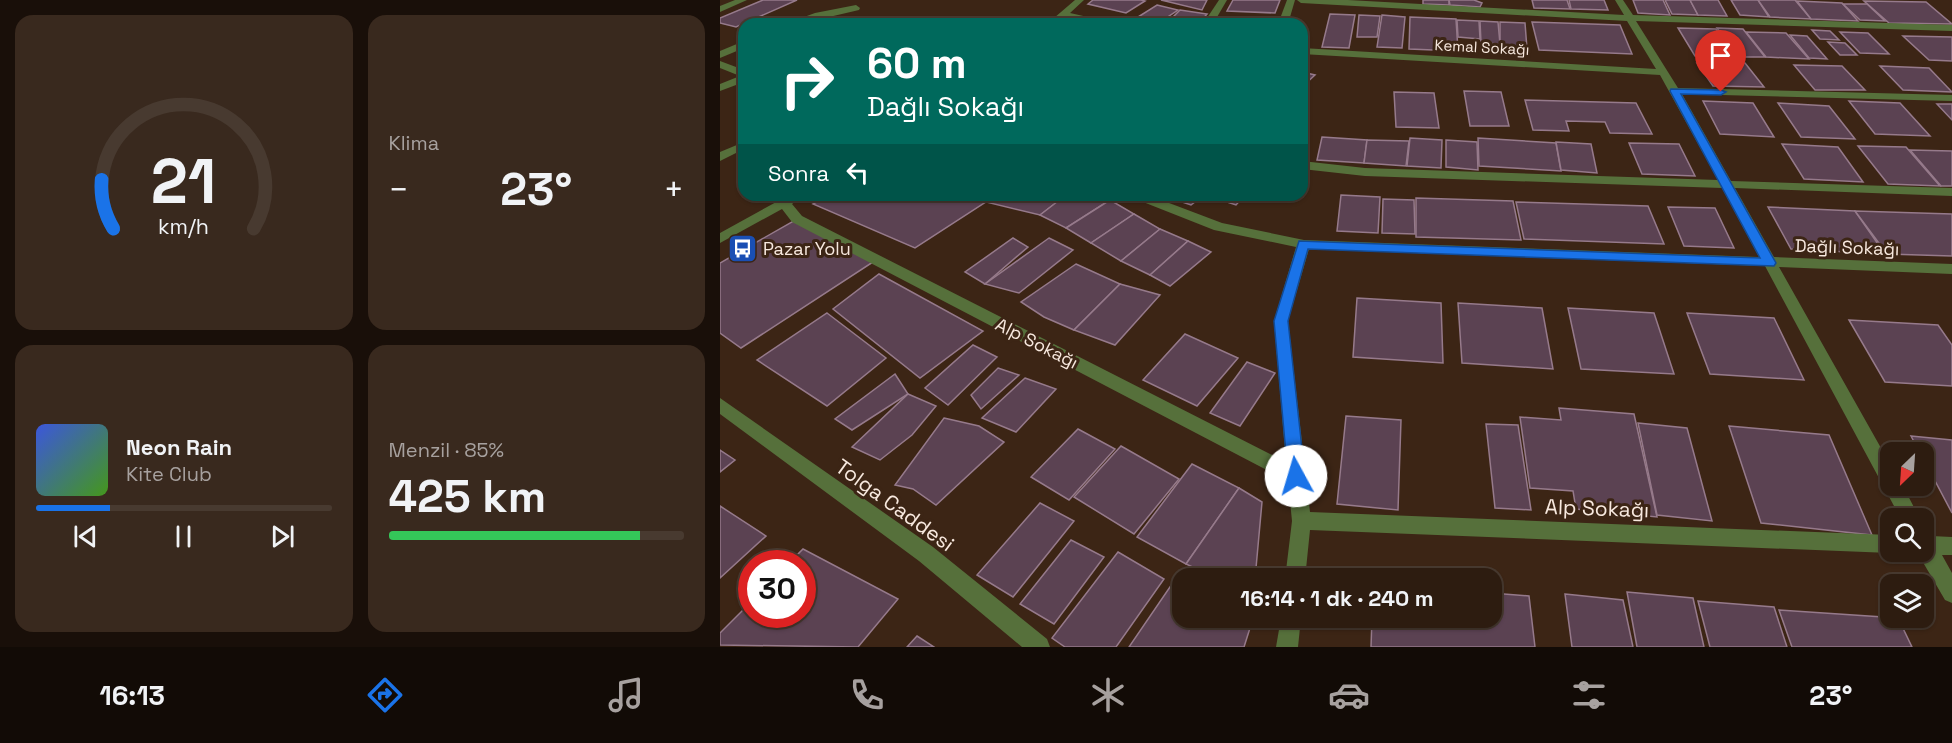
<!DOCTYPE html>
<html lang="tr">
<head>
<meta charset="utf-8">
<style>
	:root { --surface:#2d1c10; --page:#39291e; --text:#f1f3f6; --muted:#a7a19f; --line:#483a30; --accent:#1a73e8 }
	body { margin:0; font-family:"Space Grotesk",sans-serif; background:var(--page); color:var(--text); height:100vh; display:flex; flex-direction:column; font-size:22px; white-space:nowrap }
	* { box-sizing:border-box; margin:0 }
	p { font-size:20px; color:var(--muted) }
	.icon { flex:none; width:33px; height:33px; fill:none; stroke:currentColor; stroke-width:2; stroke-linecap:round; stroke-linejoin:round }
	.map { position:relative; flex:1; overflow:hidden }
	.panel { display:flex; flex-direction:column; gap:15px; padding:15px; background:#190f09; width:720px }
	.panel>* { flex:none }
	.top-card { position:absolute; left:18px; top:18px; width:570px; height:183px; border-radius:18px; box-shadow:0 2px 4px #0004,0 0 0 2px var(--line); background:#00695c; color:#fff; overflow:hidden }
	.needle { width:39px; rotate:205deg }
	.controls { position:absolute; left:1160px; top:442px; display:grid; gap:12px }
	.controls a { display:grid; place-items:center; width:54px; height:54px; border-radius:12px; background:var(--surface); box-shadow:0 2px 4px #0004,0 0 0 2px var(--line); font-size:30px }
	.speed { position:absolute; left:18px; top:550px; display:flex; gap:12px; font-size:30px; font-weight:700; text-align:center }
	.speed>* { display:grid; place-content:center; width:78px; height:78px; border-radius:50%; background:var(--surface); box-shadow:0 2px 4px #0004,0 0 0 2px var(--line); line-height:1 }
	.speed .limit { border:9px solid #d22; background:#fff; color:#111 }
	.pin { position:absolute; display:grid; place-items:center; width:51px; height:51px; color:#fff; margin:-62px -26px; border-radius:50% 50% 50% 0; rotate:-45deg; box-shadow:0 0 6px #0007 }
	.pin .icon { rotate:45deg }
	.me { position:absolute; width:66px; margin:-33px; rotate:354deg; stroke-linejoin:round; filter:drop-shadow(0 0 4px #0008) }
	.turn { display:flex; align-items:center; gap:21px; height:126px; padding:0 30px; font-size:27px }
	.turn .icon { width:78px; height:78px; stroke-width:2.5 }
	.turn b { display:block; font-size:42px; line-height:51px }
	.then { display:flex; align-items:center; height:57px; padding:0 30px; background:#0003; gap:12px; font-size:22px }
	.big { font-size:45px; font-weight:700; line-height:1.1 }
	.panel .tile { flex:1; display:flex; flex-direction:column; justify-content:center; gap:9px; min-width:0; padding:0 21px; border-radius:18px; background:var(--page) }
	.panel .dial { align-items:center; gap:0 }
	.dial svg { height:156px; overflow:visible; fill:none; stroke:var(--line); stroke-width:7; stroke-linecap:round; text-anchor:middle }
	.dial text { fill:var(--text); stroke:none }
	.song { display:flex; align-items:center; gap:18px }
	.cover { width:72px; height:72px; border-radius:9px; background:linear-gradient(135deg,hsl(230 70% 55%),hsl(100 70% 35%)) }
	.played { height:6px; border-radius:3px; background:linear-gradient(90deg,var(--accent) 25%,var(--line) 25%) }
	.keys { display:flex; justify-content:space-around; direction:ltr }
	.heat { display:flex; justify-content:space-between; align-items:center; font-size:33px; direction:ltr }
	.charge { height:9px; border-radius:4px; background:linear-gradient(90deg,#34c759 85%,var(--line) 0) }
	.panel .tiles { flex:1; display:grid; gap:15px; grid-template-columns:repeat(2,1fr) }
	.trip { position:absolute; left:452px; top:568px; width:330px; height:60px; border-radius:18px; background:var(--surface); box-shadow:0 2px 4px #0004,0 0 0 2px var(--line); font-weight:700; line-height:60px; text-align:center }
	.tab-bar { display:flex; height:96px; justify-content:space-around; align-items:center; background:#120b06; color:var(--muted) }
	.tab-bar .icon { width:42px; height:42px }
	.tab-bar .current { color:var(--accent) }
	.tab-bar b { font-size:27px; color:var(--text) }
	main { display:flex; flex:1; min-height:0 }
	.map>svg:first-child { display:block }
</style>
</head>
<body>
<main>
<section class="panel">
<div class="tiles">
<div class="tile dial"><svg viewBox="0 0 100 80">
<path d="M14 69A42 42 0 1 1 86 69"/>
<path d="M14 69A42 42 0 0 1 8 44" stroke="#1a73e8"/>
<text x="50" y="56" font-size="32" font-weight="700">21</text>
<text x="50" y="72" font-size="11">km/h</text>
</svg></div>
<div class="tile"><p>Klima</p>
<div class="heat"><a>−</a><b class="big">23°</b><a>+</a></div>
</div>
<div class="tile">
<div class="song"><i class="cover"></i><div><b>Neon Rain</b><p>Kite Club</p></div></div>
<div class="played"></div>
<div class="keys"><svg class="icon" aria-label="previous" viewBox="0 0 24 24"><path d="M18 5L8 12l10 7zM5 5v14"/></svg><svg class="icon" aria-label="pause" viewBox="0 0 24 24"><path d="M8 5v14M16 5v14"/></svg><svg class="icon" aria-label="next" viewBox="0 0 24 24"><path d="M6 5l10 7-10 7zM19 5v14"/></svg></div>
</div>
<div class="tile"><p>Menzil · 85%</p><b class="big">425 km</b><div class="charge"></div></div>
</div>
</section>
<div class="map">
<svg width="1232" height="647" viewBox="0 0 1232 647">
	<rect width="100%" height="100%" fill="#3c2515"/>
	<g fill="#5b4252" stroke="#967a8b" stroke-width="1.5">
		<path d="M43,0H77L16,27L0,23V18Z"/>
		<path d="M373,0H421L425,1L406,13L368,4Z"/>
		<path d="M441,0H487L482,10Z"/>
		<path d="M513,0H560L555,13L507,11Z"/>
		<path d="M703,0H729V5L703,4Z"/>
		<path d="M729,0H754L762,3L760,7L730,5Z"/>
		<path d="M812,0H847L850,9L814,8Z"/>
		<path d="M849,0H884L888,10L851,9Z"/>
		<path d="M913,0H943L950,15L918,13Z"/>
		<path d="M945,0H970L978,15L952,14Z"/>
		<path d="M970,0H998L1007,16L978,15Z"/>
		<path d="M1011,0H1038L1049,17L1020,15Z"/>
		<path d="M1038,0H1075L1091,19L1050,17Z"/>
		<path d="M1077,1L1122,3L1138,21L1091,19Z"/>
		<path d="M1144,1L1206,2L1232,24L1169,23Z"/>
		<path d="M1123,4H1147L1165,21L1140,20Z"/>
		<path d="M437,5L458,10L440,22L418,17Z"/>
		<path d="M460,10L487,14L478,24H446Z"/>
		<path d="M610,14L635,15L629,48L602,47Z"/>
		<path d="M639,15L660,16L657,37H637Z"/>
		<path d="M662,15L685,17L682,48L657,47Z"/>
		<path d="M511,17L558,20L557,24H509Z"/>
		<path d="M690,17L736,19L738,51L689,49Z"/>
		<path d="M737,20L759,21L760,39L738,37Z"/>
		<path d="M760,21L778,22L780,44L761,43Z"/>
		<path d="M780,22L805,23L807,49L780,48Z"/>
		<path d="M812,22L900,25L912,54L819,50Z"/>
		<path d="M958,28L996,29L1018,57L975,56Z"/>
		<path d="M997,28L1023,29L1045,57H1018Z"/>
		<path d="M1092,30L1110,31L1119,40L1100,39Z"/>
		<path d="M1026,32L1066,33L1089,59L1046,57Z"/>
		<path d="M1120,32L1148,33L1169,54L1140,53Z"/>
		<path d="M1070,35L1087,36L1107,59L1089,58Z"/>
		<path d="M1183,36L1232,37V61L1209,60Z"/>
		<path d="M1108,42L1125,43L1137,55H1120Z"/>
		<path d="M977,63H1025L1044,87L993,86Z"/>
		<path d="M1074,65L1122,66L1145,90H1095Z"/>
		<path d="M1160,66L1209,68L1232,92L1183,90Z"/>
		<path d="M582,72L595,75L582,87Z"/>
		<path d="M744,91L781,92L789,126H750Z"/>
		<path d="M674,92L714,93L719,128L676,127Z"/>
		<path d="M805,100L916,103L932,134L890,133L885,122L846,121L849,131L813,130Z"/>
		<path d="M983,101L1033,103L1054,137L1000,134Z"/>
		<path d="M1129,101L1180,103L1210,136L1155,134Z"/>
		<path d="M1058,103L1109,106L1135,139L1081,137Z"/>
		<path d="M1217,104H1232V120Z"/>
		<path d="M602,137L647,140L644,163L597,160Z"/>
		<path d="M690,138L722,140L721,168L687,166Z"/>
		<path d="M758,138L836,143L841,171L759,166Z"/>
		<path d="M647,140L689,141L686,166L644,163Z"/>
		<path d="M726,140L757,142L758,170L726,167Z"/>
		<path d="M836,142L871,144L877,173L841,170Z"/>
		<path d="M909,143L959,144L975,176L922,174Z"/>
		<path d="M1062,144L1118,147L1143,182L1084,179Z"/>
		<path d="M1138,146L1186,147L1220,186L1168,184Z"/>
		<path d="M1190,150L1232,151V186H1221Z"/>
		<path d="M109,195H250L266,202L195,248L93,204Z"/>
		<path d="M250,195H276L266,202Z"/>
		<path d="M276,195H346L320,215L266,202Z"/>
		<path d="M346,195H376L390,200L346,228L320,215Z"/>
		<path d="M441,195H484L471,205Z"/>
		<path d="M485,195H525L516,205Z"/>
		<path d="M621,195L660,197L658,233L617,231Z"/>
		<path d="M696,198L793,201L801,240L696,237Z"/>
		<path d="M663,199L694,200L695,234L662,233Z"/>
		<path d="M390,200L414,214L371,243L346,228Z"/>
		<path d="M796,202L928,206L944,244L804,239Z"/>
		<path d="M948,207L995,208L1014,248L964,246Z"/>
		<path d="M1048,207L1135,211L1165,254L1071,249Z"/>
		<path d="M1135,211L1232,214V256L1167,254Z"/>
		<path d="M414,214L440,229L401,261L371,243Z"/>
		<path d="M77,219L153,262L21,348L0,333V263Z"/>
		<path d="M440,229L468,241L430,275L401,261Z"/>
		<path d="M293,238L308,247L265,284L245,272Z"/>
		<path d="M329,238L353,250L299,293L265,284Z"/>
		<path d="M468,241L491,252L450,286L430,275Z"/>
		<path d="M356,264L400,284L354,330L324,317L301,302Z"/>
		<path d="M159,274L263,331L200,378L113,309Z"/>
		<path d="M400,284L440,295L395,345L354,330Z"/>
		<path d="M637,298L721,303L723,363L633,357Z"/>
		<path d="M738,303L822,308L833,369L742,363Z"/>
		<path d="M848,308L934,313L954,374L861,369Z"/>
		<path d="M107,313L166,358L107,406L37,360Z"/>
		<path d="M967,313L1054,318L1084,380L990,374Z"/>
		<path d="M1129,320L1218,325L1232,345V386L1165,382Z"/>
		<path d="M465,334L518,358L477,406L423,380Z"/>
		<path d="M253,345L277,357L228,405L205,388Z"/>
		<path d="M527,362L555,373L520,426L490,413Z"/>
		<path d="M278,368L299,375L261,409L251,395Z"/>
		<path d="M175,374L188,394L132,430L115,419Z"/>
		<path d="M305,378L336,389L296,432L262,418Z"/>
		<path d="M188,394L216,406L192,435L160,460L132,447Z"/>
		<path d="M839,408L914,414L937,517L856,509L853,491L810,488L800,417L841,420Z"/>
		<path d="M626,416L681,420L678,510L617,504Z"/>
		<path d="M224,418L259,426L284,442L216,505L193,489L175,485Z"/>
		<path d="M918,423L967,428L992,521L937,515Z"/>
		<path d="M766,424L798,425L811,510L775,508Z"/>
		<path d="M1009,426L1109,435L1152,535L1041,523Z"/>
		<path d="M358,429L395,449L349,500L311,477Z"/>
		<path d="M1191,436L1232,440V513L1203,458V453H1200Z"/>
		<path d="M401,446L459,479L414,534L354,497Z"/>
		<path d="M0,450L15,460L0,472Z"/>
		<path d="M472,464L519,488L466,564L417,537Z"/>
		<path d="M519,488L542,502L535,579H498L466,564Z"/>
		<path d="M320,503L354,521L293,597L257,575Z"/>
		<path d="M0,506L46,536L0,578Z"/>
		<path d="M351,540L384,557L334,624L300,604Z"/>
		<path d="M83,549L178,599L138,647L0,645V633L32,601V615H82V564H68Z"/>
		<path d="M398,552L444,579L396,647H345L332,638Z"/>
		<path d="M452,584L462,590V618H512L530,628L524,647H409Z"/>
		<path d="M907,592L973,598L984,647H917Z"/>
		<path d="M771,593L809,596L815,647H651L652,618H771Z"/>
		<path d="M845,594L903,600L913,647H852Z"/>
		<path d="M978,601L1054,607L1067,647H990Z"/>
		<path d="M1059,610L1178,618L1192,647H1072Z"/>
		<path d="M197,636L214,647H187Z"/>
	</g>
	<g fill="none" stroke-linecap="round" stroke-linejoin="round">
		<g fill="#56703b" fill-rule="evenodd">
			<path d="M15,0H27L0,12V6Z"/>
			<path d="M355,0H364L350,13L399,24H380L345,17L337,24H327Z"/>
			<path d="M499,0H507L493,24H483Z"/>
			<path d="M567,0H575L568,24H558Z"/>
			<path d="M577,0H628L904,15L895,0H903L913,15L1232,25V31L916,21L958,88L1232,95V101L962,94L1011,181L1232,188V196L1015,188L1054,257L1232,264V274L1059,267L1170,464V486H1183L1200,519H1181L1045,266L589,249L568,321L590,512L1170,535V552H1173L1170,553L590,530L585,579H565L572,521L568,481L72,222L62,209L0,243V233L69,195H84L72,204L82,216L566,462L554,321L576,247L494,230L413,198L411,195H428L502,223L584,240L1039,257L1002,188L645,176L582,169V161L645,168L998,180L940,75L582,54V48L936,69L907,21L581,3Z"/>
			<path d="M136,5L140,8L139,10L79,24H65L95,13Z"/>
			<path d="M24,41V48L0,58V51Z"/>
			<path d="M0,61L24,70V82L0,91V84L20,76L0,68Z"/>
			<path d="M24,142V149L0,161V152Z"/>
			<path d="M0,398L213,547L327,639L330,647H302L199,561L0,414Z"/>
			<path d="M1203,532L1211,536L1232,537V555H1222L1232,573V603L1225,600L1197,552H1203Z"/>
			<path d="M561,618H581L578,647H556Z"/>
		</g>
	</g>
	<path fill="#1a73e8" stroke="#114b97" stroke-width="1.5" d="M951,89L1001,90L1006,92L1001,95L961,94L1056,263L1054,266L588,249L568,321L585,476L582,481L576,484L570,481L568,476L554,321L579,241L1040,258L950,91Z"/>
	<defs>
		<symbol id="bus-square" viewBox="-11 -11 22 22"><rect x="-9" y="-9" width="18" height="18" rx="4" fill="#1a4fb4" stroke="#3c2515"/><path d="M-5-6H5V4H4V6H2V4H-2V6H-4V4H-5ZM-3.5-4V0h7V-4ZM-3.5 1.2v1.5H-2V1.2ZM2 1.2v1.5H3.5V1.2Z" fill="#fff"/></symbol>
	</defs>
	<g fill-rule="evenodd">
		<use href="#bus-square" x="6" y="232" width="33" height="33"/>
	</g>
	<g text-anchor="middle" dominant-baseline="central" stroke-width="6" stroke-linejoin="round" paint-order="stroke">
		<g font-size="15" fill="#f8e9df" stroke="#3c2515">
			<text transform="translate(762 47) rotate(3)">Kemal Sokağı</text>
		</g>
		<g font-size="18" fill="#f8e9df" stroke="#3c2515">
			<text transform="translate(1127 247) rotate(2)">Dağlı Sokağı</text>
			<text transform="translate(317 343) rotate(27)">Alp Sokağı</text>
		</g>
		<g font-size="18" fill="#f8e9df" stroke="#3c2515" text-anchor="start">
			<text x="43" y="248">Pazar Yolu</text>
		</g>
		<g font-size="21" fill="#f8e9df" stroke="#3c2515">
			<text transform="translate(175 505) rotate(36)">Tolga Caddesi</text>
			<text transform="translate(877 508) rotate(2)">Alp Sokağı</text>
		</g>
	</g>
</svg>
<div class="controls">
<a><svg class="needle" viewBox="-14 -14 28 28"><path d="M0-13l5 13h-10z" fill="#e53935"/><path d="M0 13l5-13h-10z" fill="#a7a19f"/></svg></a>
<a><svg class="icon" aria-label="search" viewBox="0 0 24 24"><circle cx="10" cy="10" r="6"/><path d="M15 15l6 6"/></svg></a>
<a><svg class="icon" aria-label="layers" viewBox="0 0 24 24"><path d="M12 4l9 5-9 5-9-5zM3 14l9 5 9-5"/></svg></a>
</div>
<div class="speed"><div class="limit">30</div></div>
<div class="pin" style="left:1001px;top:92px;background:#d93025"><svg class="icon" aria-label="arrive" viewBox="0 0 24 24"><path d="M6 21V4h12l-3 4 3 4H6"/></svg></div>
<svg class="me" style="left:576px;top:476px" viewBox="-20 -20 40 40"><circle r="19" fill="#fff"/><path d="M0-13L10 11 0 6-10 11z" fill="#1a73e8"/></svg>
<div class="trip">16:14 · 1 dk · 240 m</div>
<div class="top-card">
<div class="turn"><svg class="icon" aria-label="right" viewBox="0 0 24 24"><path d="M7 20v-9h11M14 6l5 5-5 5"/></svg><div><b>60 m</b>Dağlı Sokağı</div></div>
<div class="then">Sonra<svg class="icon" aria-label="left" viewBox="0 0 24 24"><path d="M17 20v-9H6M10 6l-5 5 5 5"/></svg></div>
</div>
</div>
</main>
<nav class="tab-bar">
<b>16:13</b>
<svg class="icon current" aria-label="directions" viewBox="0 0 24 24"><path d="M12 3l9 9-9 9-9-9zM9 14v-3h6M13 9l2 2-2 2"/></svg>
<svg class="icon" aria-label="music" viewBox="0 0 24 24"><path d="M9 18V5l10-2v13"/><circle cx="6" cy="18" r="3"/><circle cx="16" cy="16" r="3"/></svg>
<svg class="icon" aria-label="phone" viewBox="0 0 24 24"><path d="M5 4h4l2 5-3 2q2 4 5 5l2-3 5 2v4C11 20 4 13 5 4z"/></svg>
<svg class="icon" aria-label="climate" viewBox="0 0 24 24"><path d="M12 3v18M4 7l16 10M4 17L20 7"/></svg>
<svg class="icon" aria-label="car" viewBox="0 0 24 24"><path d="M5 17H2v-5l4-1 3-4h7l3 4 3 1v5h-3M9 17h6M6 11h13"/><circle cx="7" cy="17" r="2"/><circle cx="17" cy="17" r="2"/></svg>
<svg class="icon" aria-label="filters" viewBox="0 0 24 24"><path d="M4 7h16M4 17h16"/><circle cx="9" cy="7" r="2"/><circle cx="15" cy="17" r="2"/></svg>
<b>23°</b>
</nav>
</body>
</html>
